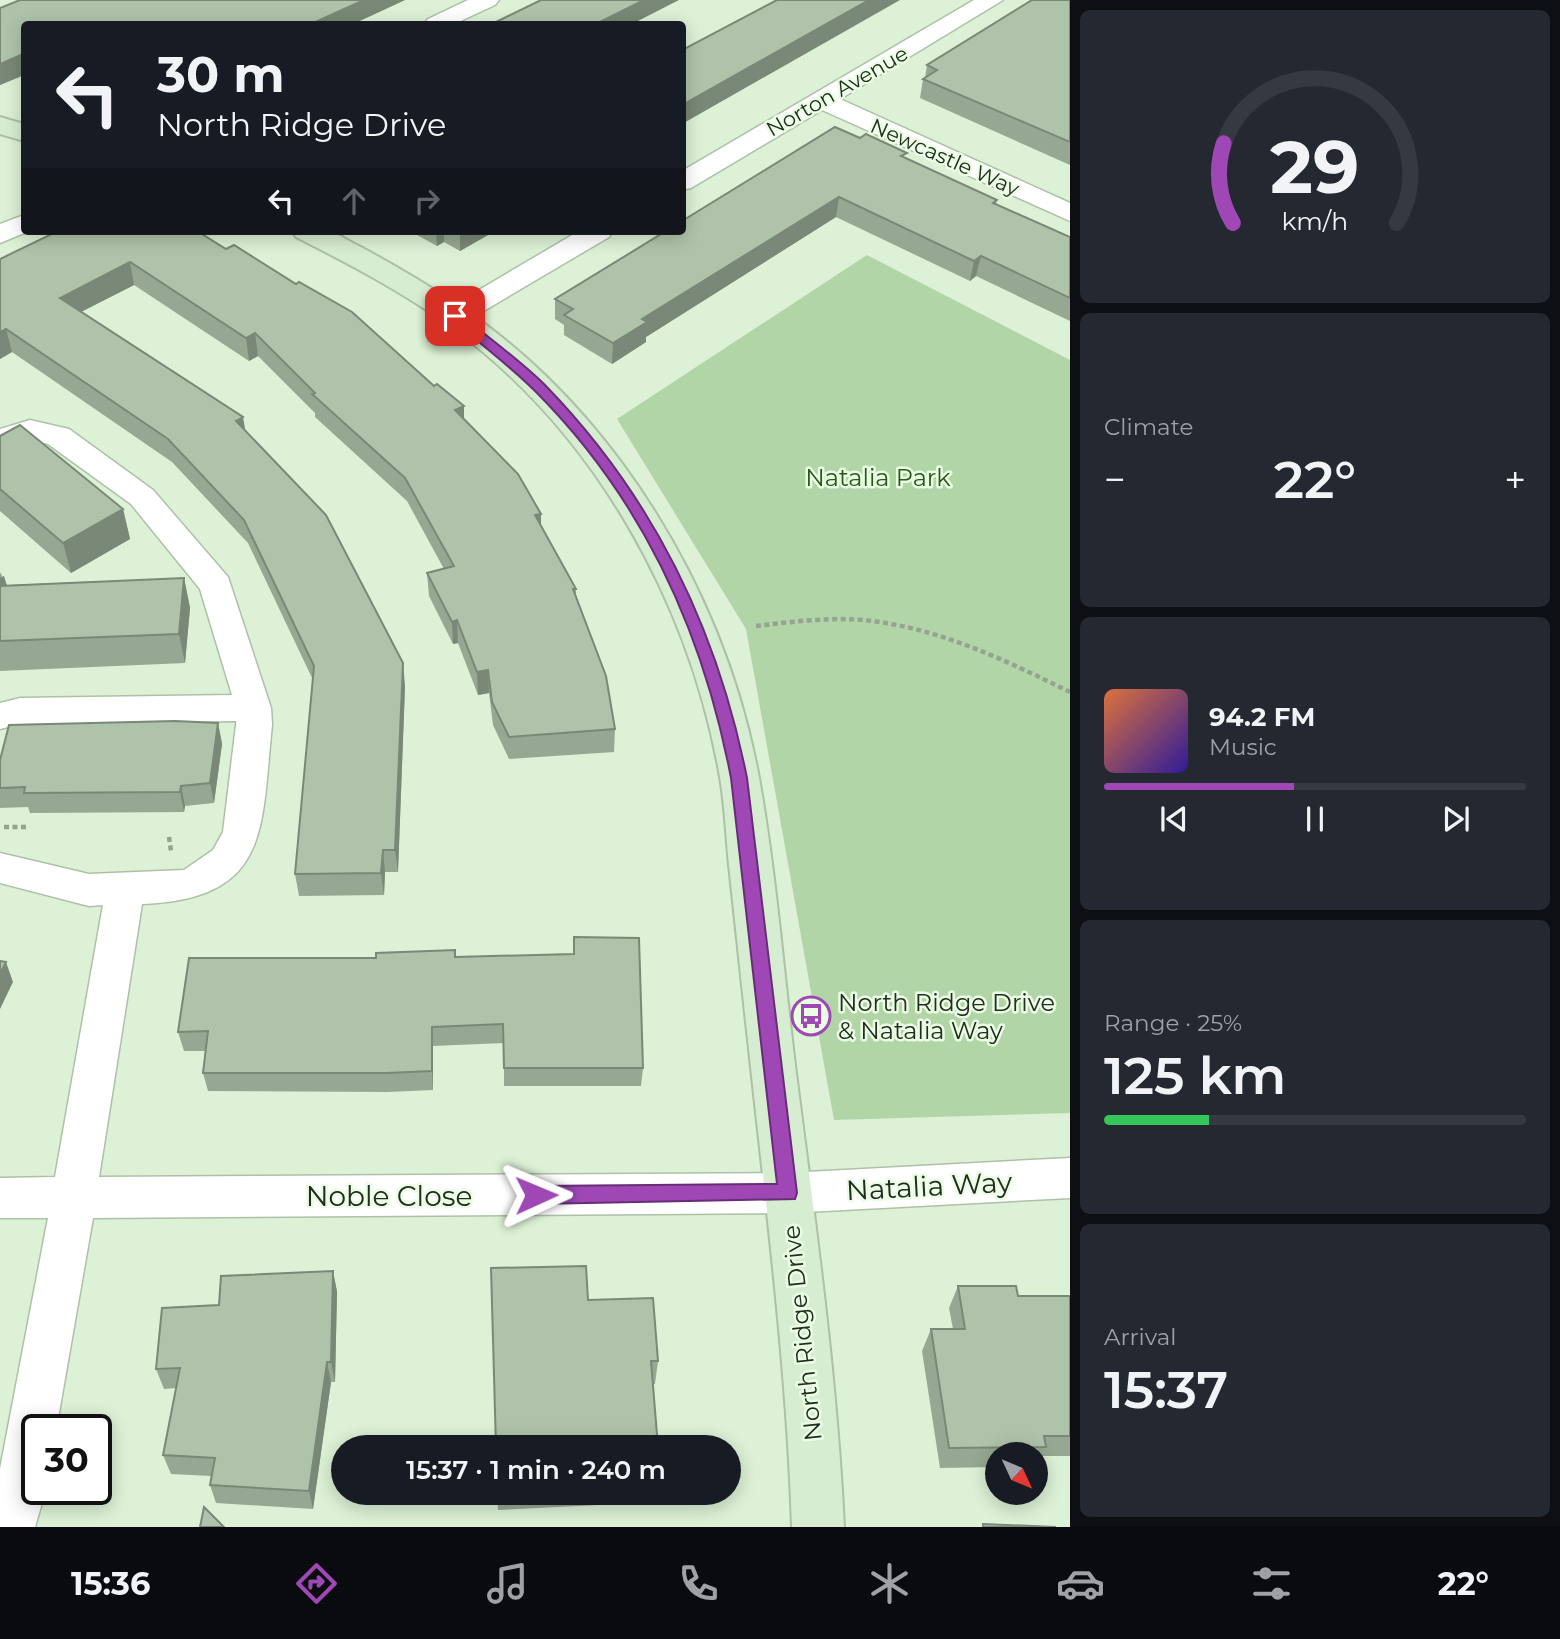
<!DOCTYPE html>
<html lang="en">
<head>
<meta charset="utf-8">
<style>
	:root { --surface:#171b24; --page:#242831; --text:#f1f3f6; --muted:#9ea1a6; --line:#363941; --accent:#9e47b5 }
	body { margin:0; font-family:Montserrat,sans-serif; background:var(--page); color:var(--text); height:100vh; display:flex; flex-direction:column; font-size:26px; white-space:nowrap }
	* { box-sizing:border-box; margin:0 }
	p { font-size:23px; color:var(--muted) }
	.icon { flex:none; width:38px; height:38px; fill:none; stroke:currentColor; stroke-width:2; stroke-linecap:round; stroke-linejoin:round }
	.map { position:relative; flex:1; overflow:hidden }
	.drawer { display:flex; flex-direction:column; gap:10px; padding:10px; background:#0d0f14; width:490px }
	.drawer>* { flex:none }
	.banner { position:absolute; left:21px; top:21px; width:665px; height:214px; border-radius:7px; box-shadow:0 4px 18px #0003; background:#171b24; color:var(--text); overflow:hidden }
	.needle { width:46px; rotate:134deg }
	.fabs { position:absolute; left:985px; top:1442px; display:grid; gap:14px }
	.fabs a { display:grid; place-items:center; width:63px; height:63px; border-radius:50%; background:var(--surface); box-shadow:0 4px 18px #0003; font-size:35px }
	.speed { position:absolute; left:21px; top:1414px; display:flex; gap:14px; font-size:35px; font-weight:700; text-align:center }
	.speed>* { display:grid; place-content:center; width:91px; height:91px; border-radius:50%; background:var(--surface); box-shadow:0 4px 18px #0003; line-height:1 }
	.speed .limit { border:4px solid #111; border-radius:10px; background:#fff; color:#111 }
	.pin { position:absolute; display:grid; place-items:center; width:60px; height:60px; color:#fff; margin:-30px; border-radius:14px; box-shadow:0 4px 10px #0006 }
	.me { position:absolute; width:77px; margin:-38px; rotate:89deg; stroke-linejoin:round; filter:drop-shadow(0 0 5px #0008) }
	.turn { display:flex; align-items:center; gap:24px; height:147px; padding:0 21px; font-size:32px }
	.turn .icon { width:91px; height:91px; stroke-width:2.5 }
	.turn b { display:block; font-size:49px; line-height:60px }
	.lanes { display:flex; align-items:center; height:66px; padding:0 21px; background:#0003; justify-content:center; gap:35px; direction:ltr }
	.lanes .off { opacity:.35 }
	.big { font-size:52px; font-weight:600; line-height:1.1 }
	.drawer .tile { flex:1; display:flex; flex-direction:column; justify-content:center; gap:10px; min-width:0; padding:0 24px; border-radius:10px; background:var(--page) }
	.drawer .dial { align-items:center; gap:0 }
	.dial svg { height:182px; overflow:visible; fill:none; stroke:var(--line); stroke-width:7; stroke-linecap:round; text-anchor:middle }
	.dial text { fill:var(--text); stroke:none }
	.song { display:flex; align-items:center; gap:21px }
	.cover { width:84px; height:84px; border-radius:10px; background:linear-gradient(135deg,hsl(20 70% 55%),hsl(250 70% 35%)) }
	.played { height:7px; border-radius:4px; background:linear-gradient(90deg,var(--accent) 45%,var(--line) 45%) }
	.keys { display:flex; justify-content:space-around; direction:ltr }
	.heat { display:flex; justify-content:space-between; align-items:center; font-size:38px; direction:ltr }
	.charge { height:10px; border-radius:5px; background:linear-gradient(90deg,#34c759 25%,var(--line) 0) }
	.trip { position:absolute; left:331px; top:1435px; width:410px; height:70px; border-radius:35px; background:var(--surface); box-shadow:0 4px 18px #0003; font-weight:600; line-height:70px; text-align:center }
	.tab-bar { display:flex; height:112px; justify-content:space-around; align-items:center; background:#090b0e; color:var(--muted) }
	.tab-bar .icon { width:49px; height:49px }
	.tab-bar .active { color:var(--accent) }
	.tab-bar b { font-size:32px; color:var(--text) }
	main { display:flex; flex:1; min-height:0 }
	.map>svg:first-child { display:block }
</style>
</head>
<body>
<main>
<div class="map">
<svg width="1070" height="1527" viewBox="0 0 1070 1527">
	<rect width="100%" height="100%" fill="#dcf1d6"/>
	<path fill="#b1d5a6" d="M867,255L1070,360V1113L834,1120L746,629L617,419Z"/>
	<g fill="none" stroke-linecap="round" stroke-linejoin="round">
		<defs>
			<g id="street">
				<path d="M468,0H499L495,5L454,24H424L428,19Z"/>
				<path d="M974,0H1003L840,99L1070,203V221L822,110L691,188L682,190V171Z"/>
				<path d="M24,215V231H29L0,243V224Z"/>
				<path d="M579,231H613L609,237L465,322L455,325L445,322L441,316L445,310Z"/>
				<path d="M30,420L69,429L153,490L228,577L271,708L272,725C261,829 271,899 142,904L99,1177L788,1173L1070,1158V1198L788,1213L93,1218L56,1430H37V1489H46L35,1527H0V1469L48,1218H0V1178L55,1177L103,905L89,906L0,883V853L89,874L184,870L213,850L223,832L236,725V721L20,724L0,729V703L20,698L232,695L200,589L131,504L48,444L31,440L0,450V429Z"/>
			</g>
			<g id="secondary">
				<path d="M0,117L24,124V141L0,134Z"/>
				<path d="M292,231C303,231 319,229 330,232C339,234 348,241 357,245C391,263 423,282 455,303C614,408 725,592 759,778C777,878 784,980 797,1081C816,1228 837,1378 844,1527H792C787,1368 766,1207 749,1049C742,988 736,927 729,865C726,836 725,806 720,777C690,605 597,435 455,330C405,293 351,265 296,237Z"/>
			</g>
		</defs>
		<use href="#street" stroke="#adc1a7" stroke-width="3"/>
		<use href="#secondary" stroke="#adc1a7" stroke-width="4"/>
		<g stroke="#94a490" stroke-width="4.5" stroke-dasharray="5 3.5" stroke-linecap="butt">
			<path d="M756,626C791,622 827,617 863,620C937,627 1005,660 1070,692"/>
			<path d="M4,827H26"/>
			<path d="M169,837L171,851"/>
		</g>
		<use href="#street" fill="#fff" fill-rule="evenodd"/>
		<use href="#secondary" fill="#d7edd1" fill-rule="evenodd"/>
	</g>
	<g fill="#96a892">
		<path d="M20,0H405L353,24H24V75L0,85V8Z"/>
		<path d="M1070,0V165L920,98L923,79L925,78L927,65Z"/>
		<path d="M860,138L997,200L996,204L1070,237V321L976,276L970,281L836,217L646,337V342L612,364L564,335V325L555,319V299Z"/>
		<path d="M58,231L434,386L464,406V420L541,514V526L576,589V596L615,729L614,752L509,759L493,725L489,693L478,695L458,643L453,644L429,596L427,573L444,569L407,501L315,417V413L258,356L249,361L134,285L81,312L245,431L405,686L398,872H385L384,895L299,896L295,874L313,680L248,543L172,462L12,352L0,359V259Z"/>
		<path d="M410,231H495L460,251L444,242L437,246Z"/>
		<path d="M0,436L123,509L130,539L71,573L0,511Z"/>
		<path d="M0,572L7,585L184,578L190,608L185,663L0,671Z"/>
		<path d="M218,723L222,744L214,803L185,806L184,812L30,813L28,807L0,808V760Z"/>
		<path d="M455,957L643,1068L641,1086H504V1043L433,1046V1090L388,1092L208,1091L203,1073L206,1051H184L178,1032Z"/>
		<path d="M333,1271L337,1292L335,1382H331L313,1509L216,1503L210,1485L211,1476L171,1474L163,1455L177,1388L164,1389L156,1369L219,1305Z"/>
		<path d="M958,1286L1018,1296H1070V1456H1041L1036,1464V1454H998V1467L940,1468L922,1351L931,1329H953L949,1308Z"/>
		<path d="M588,1300L658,1361L655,1384H653Z"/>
		<path d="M497,1493H660L658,1502L498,1510Z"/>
	</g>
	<g fill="#7a8877">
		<path d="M364,0H405L353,24H311Z"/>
		<path d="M644,0H679L632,24H596Z"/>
		<path d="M869,0H900L682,124V105Z"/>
		<path d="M21,55L24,75L0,85V64Z"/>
		<path d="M839,197L836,217L646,337V342L612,364L613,343L642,319Z"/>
		<path d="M436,231H444V242L437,246Z"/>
		<path d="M460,231H495L460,251Z"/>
		<path d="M981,256L976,276L970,281L974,261Z"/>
		<path d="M130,262L134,285L65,320L60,298Z"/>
		<path d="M6,329L12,352L0,359V332Z"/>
		<path d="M255,333L258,356L249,361L246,338Z"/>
		<path d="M464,406V429L455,410Z"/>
		<path d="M243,417L247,440L236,421Z"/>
		<path d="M123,509L130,539L71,573L63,543Z"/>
		<path d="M541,514V536L535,515Z"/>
		<path d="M4,576L13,606L0,613V578Z"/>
		<path d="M184,578L190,608L185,663L179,634Z"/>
		<path d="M457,620L458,643L453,644L452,622Z"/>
		<path d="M403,663L405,686L398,872L395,850Z"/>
		<path d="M488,670L489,693L478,695L477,672Z"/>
		<path d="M218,723L222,744L214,803L210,783Z"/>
		<path d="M181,786L185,806L184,812L180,792Z"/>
		<path d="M383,850L385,872L384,895L381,873Z"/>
		<path d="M6,962L13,982L0,1009V974Z"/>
		<path d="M432,1027L433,1046V1090L432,1071Z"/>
		<path d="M333,1271L337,1292L335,1382L331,1362Z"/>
		<path d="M327,1362L331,1382L313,1509L309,1491Z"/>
	</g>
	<g fill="#afc3aa" stroke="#7a8877" stroke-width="2">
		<path d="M20,0H364L311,24H24V57L21,55L0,64V8Z"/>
		<path d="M541,0H644L596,24H492Z"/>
		<path d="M777,0H869L682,105V50Z"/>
		<path d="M1032,0H1070V142L923,79L937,70L927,65Z"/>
		<path d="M835,127L860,138L866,134L907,153L901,156L997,200L993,203L1070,237V298L981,256L974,261L839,197L642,319L647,322L613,343L564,315L573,309L555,299L666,231H682V221Z"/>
		<path d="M58,231H197L226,249L234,245L296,284L299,282L352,312L434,386L437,384L464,406L455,410L518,474L541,514L535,515L576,589H573L606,676L615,729L509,737L492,702L488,670L477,672L457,620L452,622L427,573L454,566L405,478L312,394L315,393L255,333L246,338L130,262L60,298L243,417L236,421L326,515L403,663L395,850H383L381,873L295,874L314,666L244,520L168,439L6,329L0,332V259Z"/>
		<path d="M20,425L123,509L63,543L0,489V436Z"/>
		<path d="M184,578L179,634L0,641V586Z"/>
		<path d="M175,721L218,723L210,783L181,786L180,792L24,793L25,787L0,788V760L9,725Z"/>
		<path d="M574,937L639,938L643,1068H504L503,1024L432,1027V1071L386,1073H203L208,1031L178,1032L189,958H376V953L455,950V957L574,954Z"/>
		<path d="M0,961L6,962L0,974Z"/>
		<path d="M586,1266L588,1300L653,1298L658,1361H651L658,1447H496L491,1268Z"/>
		<path d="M333,1271L331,1362H327L309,1491L210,1485L215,1458L163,1455L180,1368L156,1369L162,1308L219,1305L221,1276Z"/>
		<path d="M958,1286H1016L1018,1296H1070V1436H1044L1046,1447L949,1448L931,1329H965Z"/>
		<path d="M204,1507L224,1527H200Z"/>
		<path d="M983,1524L1056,1527H983Z"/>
	</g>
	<path fill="#9e47b5" stroke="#672e76" stroke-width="2" d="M450,313H459C487,337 519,359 545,385C653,496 717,627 747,778L797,1193L795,1199L536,1204L529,1201L526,1195L529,1189L536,1186L777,1184L731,778C703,631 641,497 535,391C509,365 478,342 450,318Z"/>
	<defs>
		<symbol id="bus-ring" viewBox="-11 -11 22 22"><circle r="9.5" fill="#e9fee3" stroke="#9e47b5" stroke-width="1.5"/><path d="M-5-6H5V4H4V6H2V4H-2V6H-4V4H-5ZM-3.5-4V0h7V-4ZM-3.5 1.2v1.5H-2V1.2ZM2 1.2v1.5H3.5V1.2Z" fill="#9e47b5"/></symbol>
	</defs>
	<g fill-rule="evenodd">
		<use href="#bus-ring" x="789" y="994" width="44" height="44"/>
	</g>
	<g text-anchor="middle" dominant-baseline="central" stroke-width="5" stroke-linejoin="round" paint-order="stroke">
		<g font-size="21" fill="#242b22" stroke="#e9fee3">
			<text transform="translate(837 91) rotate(-30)">Norton Avenue</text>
			<text transform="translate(945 157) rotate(24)">Newcastle Way</text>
		</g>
		<g font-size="24" fill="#285817" stroke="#e9fee3">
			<text x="878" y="477">Natalia Park</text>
		</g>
		<g font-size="24" fill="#242b22" stroke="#e9fee3" text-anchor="start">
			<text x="838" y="1002">North Ridge Drive<tspan x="838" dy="28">&amp; Natalia Way</tspan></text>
		</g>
		<g font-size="24" fill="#242b22" stroke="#e9fee3">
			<text transform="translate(802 1333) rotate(-96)">North Ridge Drive</text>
		</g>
		<g font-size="28" fill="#242b22" stroke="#e9fee3">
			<text transform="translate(929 1186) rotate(-3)">Natalia Way</text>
			<text x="389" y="1196">Noble Close</text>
		</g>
	</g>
</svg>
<div class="fabs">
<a><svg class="needle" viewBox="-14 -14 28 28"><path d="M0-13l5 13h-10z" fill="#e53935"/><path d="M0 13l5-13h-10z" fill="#9ea1a6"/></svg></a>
</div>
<div class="speed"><div class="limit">30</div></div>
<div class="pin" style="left:455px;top:316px;background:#d93025"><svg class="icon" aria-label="arrive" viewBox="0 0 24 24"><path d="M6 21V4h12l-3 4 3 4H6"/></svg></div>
<svg class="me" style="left:536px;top:1195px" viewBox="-20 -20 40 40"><path d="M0-17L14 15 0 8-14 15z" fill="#9e47b5" stroke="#fff" stroke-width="4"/></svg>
<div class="trip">15:37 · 1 min · 240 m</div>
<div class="banner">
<div class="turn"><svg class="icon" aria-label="left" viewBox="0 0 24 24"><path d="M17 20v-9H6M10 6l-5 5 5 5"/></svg><div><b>30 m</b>North Ridge Drive</div></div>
<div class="lanes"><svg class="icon" aria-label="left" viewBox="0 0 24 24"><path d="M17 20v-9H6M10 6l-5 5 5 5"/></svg><svg class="icon off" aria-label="ahead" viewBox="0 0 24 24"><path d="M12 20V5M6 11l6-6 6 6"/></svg><svg class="icon off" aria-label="right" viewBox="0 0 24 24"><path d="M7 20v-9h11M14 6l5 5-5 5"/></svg></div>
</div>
</div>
<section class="drawer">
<div class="tile dial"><svg viewBox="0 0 100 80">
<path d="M14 69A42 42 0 1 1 86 69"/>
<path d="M14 69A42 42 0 0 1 10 34" stroke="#9e47b5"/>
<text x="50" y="56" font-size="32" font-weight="700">29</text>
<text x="50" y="72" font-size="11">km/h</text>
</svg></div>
<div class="tile"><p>Climate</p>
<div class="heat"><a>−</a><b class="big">22°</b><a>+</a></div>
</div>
<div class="tile">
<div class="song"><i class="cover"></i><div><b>94.2 FM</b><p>Music</p></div></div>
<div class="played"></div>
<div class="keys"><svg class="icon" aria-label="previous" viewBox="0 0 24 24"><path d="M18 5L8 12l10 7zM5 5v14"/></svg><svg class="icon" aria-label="pause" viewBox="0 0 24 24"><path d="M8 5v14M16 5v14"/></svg><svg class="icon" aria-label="next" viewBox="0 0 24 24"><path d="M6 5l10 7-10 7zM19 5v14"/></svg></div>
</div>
<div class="tile"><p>Range · 25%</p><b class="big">125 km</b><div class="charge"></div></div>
<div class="tile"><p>Arrival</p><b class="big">15:37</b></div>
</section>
</main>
<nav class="tab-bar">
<b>15:36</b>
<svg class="icon active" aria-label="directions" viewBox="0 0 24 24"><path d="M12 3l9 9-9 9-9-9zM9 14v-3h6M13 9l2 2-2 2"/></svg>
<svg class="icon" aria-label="music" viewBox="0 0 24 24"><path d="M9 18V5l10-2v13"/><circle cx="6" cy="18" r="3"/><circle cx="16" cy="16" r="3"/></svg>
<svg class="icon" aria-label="phone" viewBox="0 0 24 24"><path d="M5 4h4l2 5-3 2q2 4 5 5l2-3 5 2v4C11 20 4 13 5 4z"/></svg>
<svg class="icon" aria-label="climate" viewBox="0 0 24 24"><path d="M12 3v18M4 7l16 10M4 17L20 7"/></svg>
<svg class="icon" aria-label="car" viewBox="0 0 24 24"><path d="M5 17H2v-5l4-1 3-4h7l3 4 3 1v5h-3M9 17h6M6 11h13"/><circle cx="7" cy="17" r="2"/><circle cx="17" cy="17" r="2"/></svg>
<svg class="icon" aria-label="filters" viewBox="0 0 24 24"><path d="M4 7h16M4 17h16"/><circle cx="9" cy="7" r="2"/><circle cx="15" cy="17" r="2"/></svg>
<b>22°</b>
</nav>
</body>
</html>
